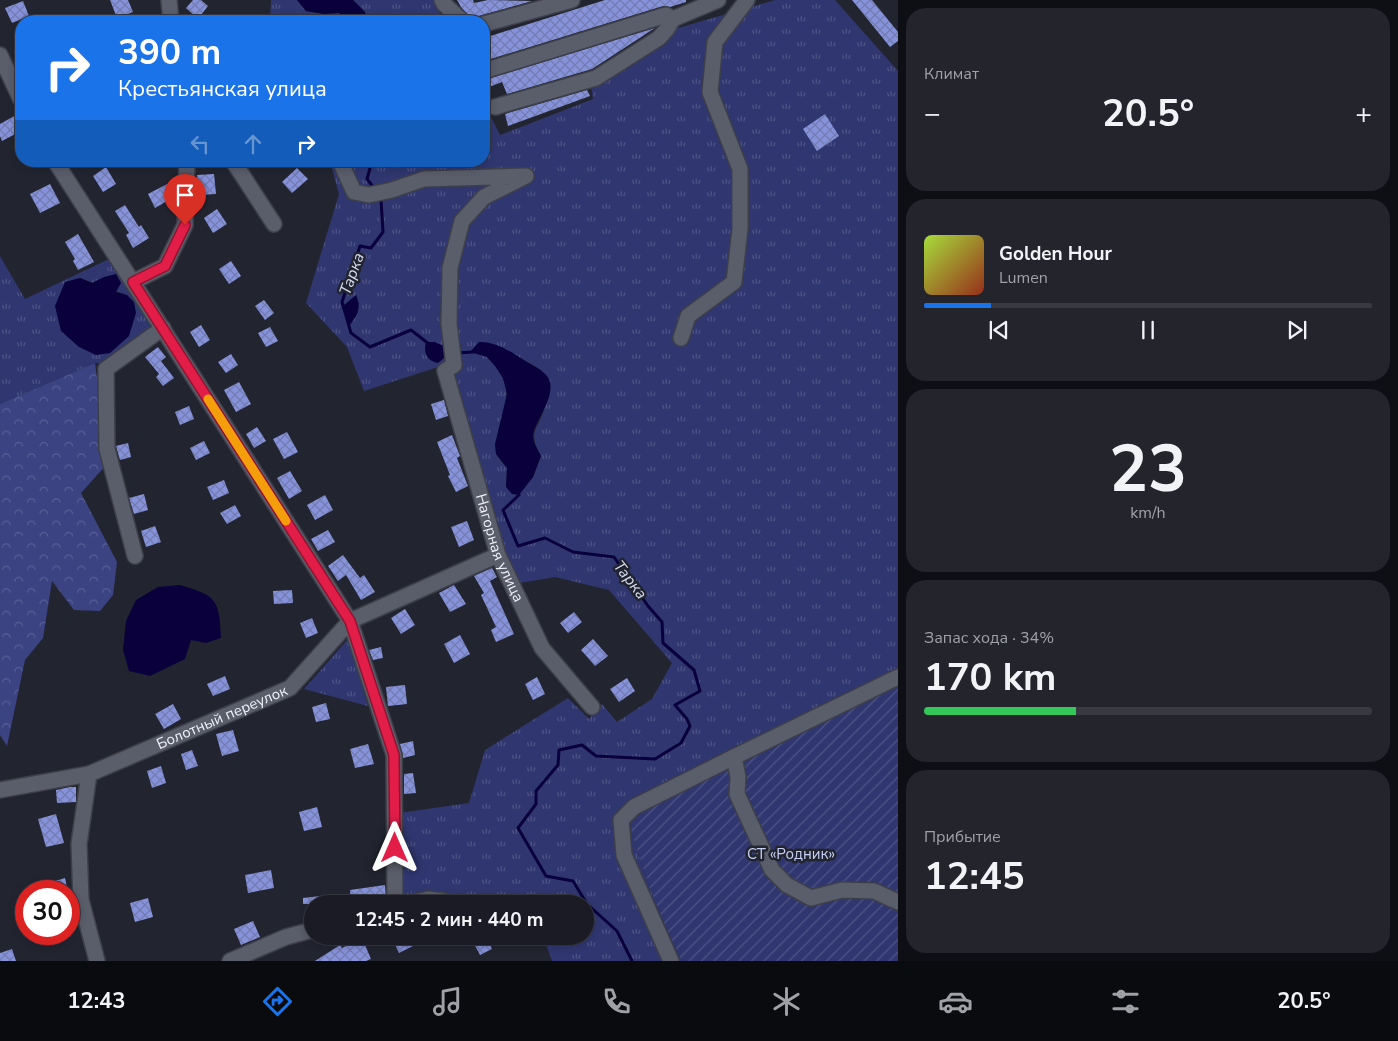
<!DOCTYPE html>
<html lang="ru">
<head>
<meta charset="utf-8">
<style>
	:root { --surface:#1a1b24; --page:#23242c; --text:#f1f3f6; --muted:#9fa1a6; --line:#383941; --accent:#1a73e8 }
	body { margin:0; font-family:"Nunito Sans",sans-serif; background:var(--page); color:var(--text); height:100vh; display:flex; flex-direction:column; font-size:19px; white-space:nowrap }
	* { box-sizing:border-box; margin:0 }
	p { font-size:16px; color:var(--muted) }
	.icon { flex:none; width:28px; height:28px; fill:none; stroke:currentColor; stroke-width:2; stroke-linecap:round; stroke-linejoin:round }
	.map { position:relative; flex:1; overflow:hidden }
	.panel { display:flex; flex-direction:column; gap:8px; padding:8px; background:#0e0f14; width:500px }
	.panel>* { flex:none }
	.banner { position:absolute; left:15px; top:15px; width:475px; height:152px; border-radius:20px; box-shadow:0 2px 8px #0003,0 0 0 1px var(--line); background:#1a73e8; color:#fff; overflow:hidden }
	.speed { position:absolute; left:15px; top:880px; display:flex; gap:10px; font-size:25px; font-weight:700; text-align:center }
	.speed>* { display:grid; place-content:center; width:65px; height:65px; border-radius:50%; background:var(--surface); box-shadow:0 2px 8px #0003,0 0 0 1px var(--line); line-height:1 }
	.speed .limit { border:8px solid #d22; background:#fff; color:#111 }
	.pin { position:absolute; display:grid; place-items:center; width:42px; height:42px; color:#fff; margin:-51px -21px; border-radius:50% 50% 50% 0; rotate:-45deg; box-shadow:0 0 5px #0007 }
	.pin .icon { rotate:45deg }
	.me { position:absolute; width:55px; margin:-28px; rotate:0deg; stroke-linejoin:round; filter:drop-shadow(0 0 4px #0008) }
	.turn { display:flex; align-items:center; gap:18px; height:105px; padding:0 20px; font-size:22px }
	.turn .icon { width:65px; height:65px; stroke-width:2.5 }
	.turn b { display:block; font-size:35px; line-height:42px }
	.lanes { display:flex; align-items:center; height:48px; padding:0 20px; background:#0003; justify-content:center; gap:25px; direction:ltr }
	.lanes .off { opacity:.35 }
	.big { font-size:38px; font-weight:700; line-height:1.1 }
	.panel .widget { flex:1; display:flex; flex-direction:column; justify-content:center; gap:8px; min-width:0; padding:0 18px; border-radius:20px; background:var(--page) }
	.panel .dial { align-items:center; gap:0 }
	.dial b { font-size:65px; line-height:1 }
	.song { display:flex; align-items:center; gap:15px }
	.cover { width:60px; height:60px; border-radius:8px; background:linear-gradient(135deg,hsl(80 70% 55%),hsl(10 70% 35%)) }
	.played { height:5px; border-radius:2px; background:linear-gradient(90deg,var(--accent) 15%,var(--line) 15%) }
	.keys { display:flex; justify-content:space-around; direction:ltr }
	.heat { display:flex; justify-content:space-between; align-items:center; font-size:28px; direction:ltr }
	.charge { height:8px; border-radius:4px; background:linear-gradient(90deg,#34c759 34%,var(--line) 0) }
	.trip { position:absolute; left:304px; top:895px; width:290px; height:50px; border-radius:25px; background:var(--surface); box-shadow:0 2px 8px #0003,0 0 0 1px var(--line); font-weight:700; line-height:50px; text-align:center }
	.menu { display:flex; height:80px; justify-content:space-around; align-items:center; background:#0a0b0e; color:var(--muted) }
	.menu .icon { width:35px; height:35px }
	.menu .current { color:var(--accent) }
	.menu b { font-size:22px; color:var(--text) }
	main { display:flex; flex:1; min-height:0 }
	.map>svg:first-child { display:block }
</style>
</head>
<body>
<main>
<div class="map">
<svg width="898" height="961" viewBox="0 0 898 961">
	<defs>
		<pattern id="grass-tufts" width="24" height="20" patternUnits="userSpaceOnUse" patternTransform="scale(1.25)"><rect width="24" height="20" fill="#303770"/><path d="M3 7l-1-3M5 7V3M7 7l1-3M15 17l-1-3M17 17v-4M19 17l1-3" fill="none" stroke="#4e5485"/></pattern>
		<pattern id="forest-crowns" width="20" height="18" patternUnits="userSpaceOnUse" patternTransform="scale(1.25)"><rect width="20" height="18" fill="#3b4383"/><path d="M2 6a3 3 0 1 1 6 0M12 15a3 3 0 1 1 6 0" fill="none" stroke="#585f95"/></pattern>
		<pattern id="garden-furrows" width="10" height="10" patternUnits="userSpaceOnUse" patternTransform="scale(1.25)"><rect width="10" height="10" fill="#303770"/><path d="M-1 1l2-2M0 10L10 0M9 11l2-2" fill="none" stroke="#4e5485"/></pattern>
		<pattern id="building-cross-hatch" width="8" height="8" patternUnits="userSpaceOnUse" patternTransform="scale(1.25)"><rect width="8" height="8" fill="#8693db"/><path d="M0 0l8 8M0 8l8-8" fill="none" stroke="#737cb0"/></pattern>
	</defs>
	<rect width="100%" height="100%" fill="#222430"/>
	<g fill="url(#grass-tufts)" fill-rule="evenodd">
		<path d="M271,0H297L306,11L324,14L339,13L347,21H270Z"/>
		<path d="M353,0H434L444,21H367L365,12Z"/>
		<path d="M775,0H835L898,71V684L630,826C643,872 660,918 682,961H552L543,936H585V904H399V813L469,803L485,750L568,698L589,719L602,704L617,722L652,699L672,663L609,590L555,577L520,583L505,553L441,366L364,391L347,347L306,303L339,194L330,161H484V103L500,135L593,99L591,85L678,28ZM487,357L521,358L541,370C543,381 547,395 545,405C540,430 526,429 541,456L533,477L527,484L506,487L507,468C503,463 497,457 496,452C494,444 498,436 500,429C508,396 513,384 487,357Z"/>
		<path d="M0,256L25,299L109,259L155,327L104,363H95L0,404ZM80,278L127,295L65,282Z"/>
		<path d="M348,639L368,706L304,689Z"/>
	</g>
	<path fill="url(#forest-crowns)" d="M95,363L108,463L81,493L117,562L113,595L100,611L74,610L52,581L43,638L25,660L7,746L0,735V404Z"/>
	<path fill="url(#garden-furrows)" d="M898,684V961H682C660,918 643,872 630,826L635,816L808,726Z"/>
	<g fill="#09003c">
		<path d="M297,0H353L365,12L367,21H347L339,13L324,14L306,11Z"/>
		<path d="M116,274L121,283L116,292L127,295L134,302L136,313L129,336L110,353L96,355L79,347L61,331L55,306L65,282L80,278L92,283L104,277Z"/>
		<path d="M356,295C362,308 357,316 349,326L343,306Z"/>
		<path d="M426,342H435L446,347L449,354L438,363C427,361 423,353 426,342Z"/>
		<path d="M479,342C494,341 510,351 522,359C530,364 541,369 547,376C559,392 537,418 533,434C532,441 538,450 541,456L533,477L519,495L512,494L506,487L507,468L496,454L495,444L507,394L503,378L495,366L487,357L470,352Z"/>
		<path d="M180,585C217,596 219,599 221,638L206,643L191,640L185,659L150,676L129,671L123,650L126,621L136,600L158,587Z"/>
	</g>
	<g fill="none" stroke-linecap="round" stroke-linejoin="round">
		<g stroke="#09003c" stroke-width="3">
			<path d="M372,161L367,179L374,188"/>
			<path d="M380,198L381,200L383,232L371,248L360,246L342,302L351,333L370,347L411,330L429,344"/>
			<path d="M457,353L473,352"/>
			<path d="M518,493L519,495L503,510L518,546L545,538L573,552L614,557L648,606L662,622L663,643L694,670L700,691L675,705L687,719L690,726L681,743L655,759L596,756L582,745L559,750L558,765L536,791V804L518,828L546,876L573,881L587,904L617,931L632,961"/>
		</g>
	</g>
	<g fill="url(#building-cross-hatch)">
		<path d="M110,0H128L133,12L117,18Z"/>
		<path d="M193,0H201L208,6L198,19L186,8Z"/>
		<path d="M457,0H473L474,3L488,0L532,1L471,18L461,7Z"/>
		<path d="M605,0H686V2L670,7L663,6L484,61V38Z"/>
		<path d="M852,0H872L898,32V41L890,47Z"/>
		<path d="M23,1L29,16L12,23L5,8Z"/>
		<path d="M655,28L592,69L507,94L502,82L484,89V80Z"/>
		<path d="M587,90L590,96L508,126L505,114Z"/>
		<path d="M825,114L839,136L817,151L803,129Z"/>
		<path d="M16,115L21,125V131L2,141L0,136V124Z"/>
		<path d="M106,167L116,184L103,192L93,176Z"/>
		<path d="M297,168L308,179L292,193L282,182Z"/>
		<path d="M214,174L216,194L199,195L197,175Z"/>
		<path d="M50,184L60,203L40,213L30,194Z"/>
		<path d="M167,184L174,197L155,208L148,194Z"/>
		<path d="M125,205L139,227L141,225L149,238L133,248L126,235L129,233L115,211Z"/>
		<path d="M217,209L227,224L213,233L204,218Z"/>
		<path d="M78,234L94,262L78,270L73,261L75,259L65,242Z"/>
		<path d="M231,261L241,276L229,284L219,269Z"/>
		<path d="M264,300L274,313L265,320L255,306Z"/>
		<path d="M201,325L210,340L199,347L190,332Z"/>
		<path d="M270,327L278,341L266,347L258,333Z"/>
		<path d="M158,347L166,357L161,361L174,378L163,386L156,377L159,374L145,357Z"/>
		<path d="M231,354L238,365L226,373L218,362Z"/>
		<path d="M239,382L251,404L236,412L224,390Z"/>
		<path d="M444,400L448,416L436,420L431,404Z"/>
		<path d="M189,406L194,419L180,425L175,412Z"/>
		<path d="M257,427L266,441L254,448L246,434Z"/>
		<path d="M287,432L298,452L284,459L273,439Z"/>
		<path d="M452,435L460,456L457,458L468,486L456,492L448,476L450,475L437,442Z"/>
		<path d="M204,441L210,453L196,460L190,448Z"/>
		<path d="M128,443L131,457L120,460L116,446Z"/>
		<path d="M290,471L302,491L289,499L277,478Z"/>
		<path d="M224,480L229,493L213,500L207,487Z"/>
		<path d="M144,494L148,510L134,514L129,498Z"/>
		<path d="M325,495L333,510L315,520L307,505Z"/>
		<path d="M235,505L241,516L227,524L220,513Z"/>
		<path d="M467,521L474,540L459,547L451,527Z"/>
		<path d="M155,526L161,542L146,547L141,531Z"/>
		<path d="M328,530L335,542L318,551L311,539Z"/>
		<path d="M343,555L360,578L364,575L375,592L361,600L346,575L338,581L328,566Z"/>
		<path d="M492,568L497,577L490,581L514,634L496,642L491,630L496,627L481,595L484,593L474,576Z"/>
		<path d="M454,585L466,604L450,612L439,593Z"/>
		<path d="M292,590L293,603L274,604L273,591Z"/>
		<path d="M405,609L415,625L401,634L391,618Z"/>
		<path d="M574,612L582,622L568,633L560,623Z"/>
		<path d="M312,618L318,633L306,638L300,623Z"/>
		<path d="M460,635L470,654L454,663L444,644Z"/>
		<path d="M593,639L608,656L595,666L581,650Z"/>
		<path d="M381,647L383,658L373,660L369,650Z"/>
		<path d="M225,676L230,689L213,696L207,684Z"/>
		<path d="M537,677L545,694L533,700L525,684Z"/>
		<path d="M627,678L635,691L619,702L610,689Z"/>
		<path d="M405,685L407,704L388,706L386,687Z"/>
		<path d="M326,703L330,719L316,722L312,707Z"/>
		<path d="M173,704L181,719L164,729L155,714Z"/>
		<path d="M233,730L239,751L222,756L216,734Z"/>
		<path d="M413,741L415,755L403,758L400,744Z"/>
		<path d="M368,744L374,764L355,768L350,749Z"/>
		<path d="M192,750L198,766L186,770L181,754Z"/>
		<path d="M161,766L166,783L152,788L147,771Z"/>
		<path d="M413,773L416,793L404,794V774Z"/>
		<path d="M70,787H76V802L57,803L56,790Z"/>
		<path d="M317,807L322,827L304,831L299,812Z"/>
		<path d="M56,814L64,843L46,847L38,819Z"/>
		<path d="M271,870L274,888L248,893L245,875Z"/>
		<path d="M65,878L68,891H50L48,883Z"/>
		<path d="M385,885L386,900L367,902V904H351L350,890Z"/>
		<path d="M329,895L331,904H303V898Z"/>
		<path d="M148,898L153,917L135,922L130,903Z"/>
		<path d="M253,921L260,937L241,945L234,929Z"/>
		<path d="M391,936H408L413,946L399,953Z"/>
		<path d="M470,936H486L492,949L480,955Z"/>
		<path d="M362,938L371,959L366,961H315L340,945L342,948Z"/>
		<path d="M12,949L16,961H0V953Z"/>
	</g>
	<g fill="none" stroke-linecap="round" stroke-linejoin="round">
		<defs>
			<g id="minor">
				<path d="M169,0L171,21"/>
				<path d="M442,0L444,4L462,21"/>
				<path d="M484,24L572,0"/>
				<path d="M0,55L21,100"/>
				<path d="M484,71L666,15L673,19L718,0"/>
				<path d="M495,107L596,78L659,38L667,29L673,19"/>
				<path d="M55,161L350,621L394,755L395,904"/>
				<path d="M233,161L274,224"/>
				<path id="s1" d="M340,161L354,192L369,195L392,190L424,179L526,176L484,197L462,221L450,268L449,324L454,365L445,371L498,555L542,648L592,707"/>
				<path d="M133,282L165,266L185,225L187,161"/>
				<path d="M681,338L688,316L734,282L740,229V169L710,92L715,42L747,0"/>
				<path d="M135,556L107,449L106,369L163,328"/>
				<path d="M898,677L734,757L738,777L737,794L772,870L787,885L811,898L842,890L874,891L898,902"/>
				<path d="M89,774L79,844L81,900L97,961"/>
				<path id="s2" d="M0,790L89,774L290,688L350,621L498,555"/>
				<path d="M406,904L428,899L465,904"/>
				<path d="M230,961L286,937L312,930"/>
				<path d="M671,961L624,855L621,820L634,807L734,757"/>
			</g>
		</defs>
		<use href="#minor" stroke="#3d3f49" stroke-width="18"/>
		<use href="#minor" stroke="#5a5d6a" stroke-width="15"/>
	</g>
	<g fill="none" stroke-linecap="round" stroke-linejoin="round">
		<defs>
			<path id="route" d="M185,225L165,266L133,282L350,621L394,755L395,848"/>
		</defs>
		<use href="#route" stroke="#92132f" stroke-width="12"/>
		<use href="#route" stroke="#e11d48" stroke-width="9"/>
		<path stroke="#f59e0b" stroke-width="9" d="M208,399L286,521"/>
	</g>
	<g text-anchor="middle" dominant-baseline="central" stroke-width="5" stroke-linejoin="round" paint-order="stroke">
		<g font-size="15" fill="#eff1f9" stroke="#222430">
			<text stroke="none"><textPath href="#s1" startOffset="630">Нагорная улица</textPath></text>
			<text stroke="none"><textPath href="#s2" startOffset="235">Болотный переулок</textPath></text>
		</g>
		<g font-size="15" fill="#c7d0f7" stroke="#222430">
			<text x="791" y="854">СТ «Родник»</text>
		</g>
		<g font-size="16" font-style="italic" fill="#d7dcf0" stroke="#222430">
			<text transform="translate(352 274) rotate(-70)">Тарка</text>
			<text transform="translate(630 580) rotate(52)">Тарка</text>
		</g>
	</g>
</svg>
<div class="speed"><div class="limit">30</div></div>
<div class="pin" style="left:185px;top:225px;background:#d93025"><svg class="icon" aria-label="arrive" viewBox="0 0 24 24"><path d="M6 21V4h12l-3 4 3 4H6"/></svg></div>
<svg class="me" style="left:395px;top:848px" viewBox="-20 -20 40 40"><path d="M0-17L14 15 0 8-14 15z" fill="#e11d48" stroke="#fff" stroke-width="4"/></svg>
<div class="trip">12:45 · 2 мин · 440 m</div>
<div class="banner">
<div class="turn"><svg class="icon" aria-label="right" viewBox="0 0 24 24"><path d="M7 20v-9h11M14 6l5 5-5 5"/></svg><div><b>390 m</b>Крестьянская улица</div></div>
<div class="lanes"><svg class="icon off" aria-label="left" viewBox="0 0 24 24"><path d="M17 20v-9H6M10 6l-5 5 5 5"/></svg><svg class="icon off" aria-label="ahead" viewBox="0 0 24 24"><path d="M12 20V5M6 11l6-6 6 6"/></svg><svg class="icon" aria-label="right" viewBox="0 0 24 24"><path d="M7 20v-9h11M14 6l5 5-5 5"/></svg></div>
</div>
</div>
<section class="panel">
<div class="widget"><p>Климат</p>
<div class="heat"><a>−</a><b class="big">20.5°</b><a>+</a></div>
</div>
<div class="widget">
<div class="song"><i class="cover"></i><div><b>Golden Hour</b><p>Lumen</p></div></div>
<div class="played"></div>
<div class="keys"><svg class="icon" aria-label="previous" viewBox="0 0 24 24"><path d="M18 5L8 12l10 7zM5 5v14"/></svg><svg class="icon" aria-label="pause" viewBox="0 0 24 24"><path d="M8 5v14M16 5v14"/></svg><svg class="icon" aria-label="next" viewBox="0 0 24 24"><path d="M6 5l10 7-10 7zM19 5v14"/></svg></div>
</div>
<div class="widget dial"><b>23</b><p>km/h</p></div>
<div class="widget"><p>Запас хода · 34%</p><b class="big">170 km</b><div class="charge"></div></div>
<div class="widget"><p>Прибытие</p><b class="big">12:45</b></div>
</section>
</main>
<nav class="menu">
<b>12:43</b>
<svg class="icon current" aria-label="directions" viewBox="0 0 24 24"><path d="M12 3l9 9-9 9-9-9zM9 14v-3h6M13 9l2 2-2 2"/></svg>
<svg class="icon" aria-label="music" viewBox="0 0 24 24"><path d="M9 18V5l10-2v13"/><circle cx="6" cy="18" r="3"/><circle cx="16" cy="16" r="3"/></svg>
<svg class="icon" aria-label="phone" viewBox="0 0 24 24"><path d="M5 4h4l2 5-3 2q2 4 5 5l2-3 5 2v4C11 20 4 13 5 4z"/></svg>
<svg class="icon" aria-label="climate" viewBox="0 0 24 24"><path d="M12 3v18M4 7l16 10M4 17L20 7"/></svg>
<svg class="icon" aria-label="car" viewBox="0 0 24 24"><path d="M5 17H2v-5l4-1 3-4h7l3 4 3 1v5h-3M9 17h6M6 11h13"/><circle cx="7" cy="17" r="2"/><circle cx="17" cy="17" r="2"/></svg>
<svg class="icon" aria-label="filters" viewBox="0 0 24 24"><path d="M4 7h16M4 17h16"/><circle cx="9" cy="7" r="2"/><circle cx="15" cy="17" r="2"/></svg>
<b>20.5°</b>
</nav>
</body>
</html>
